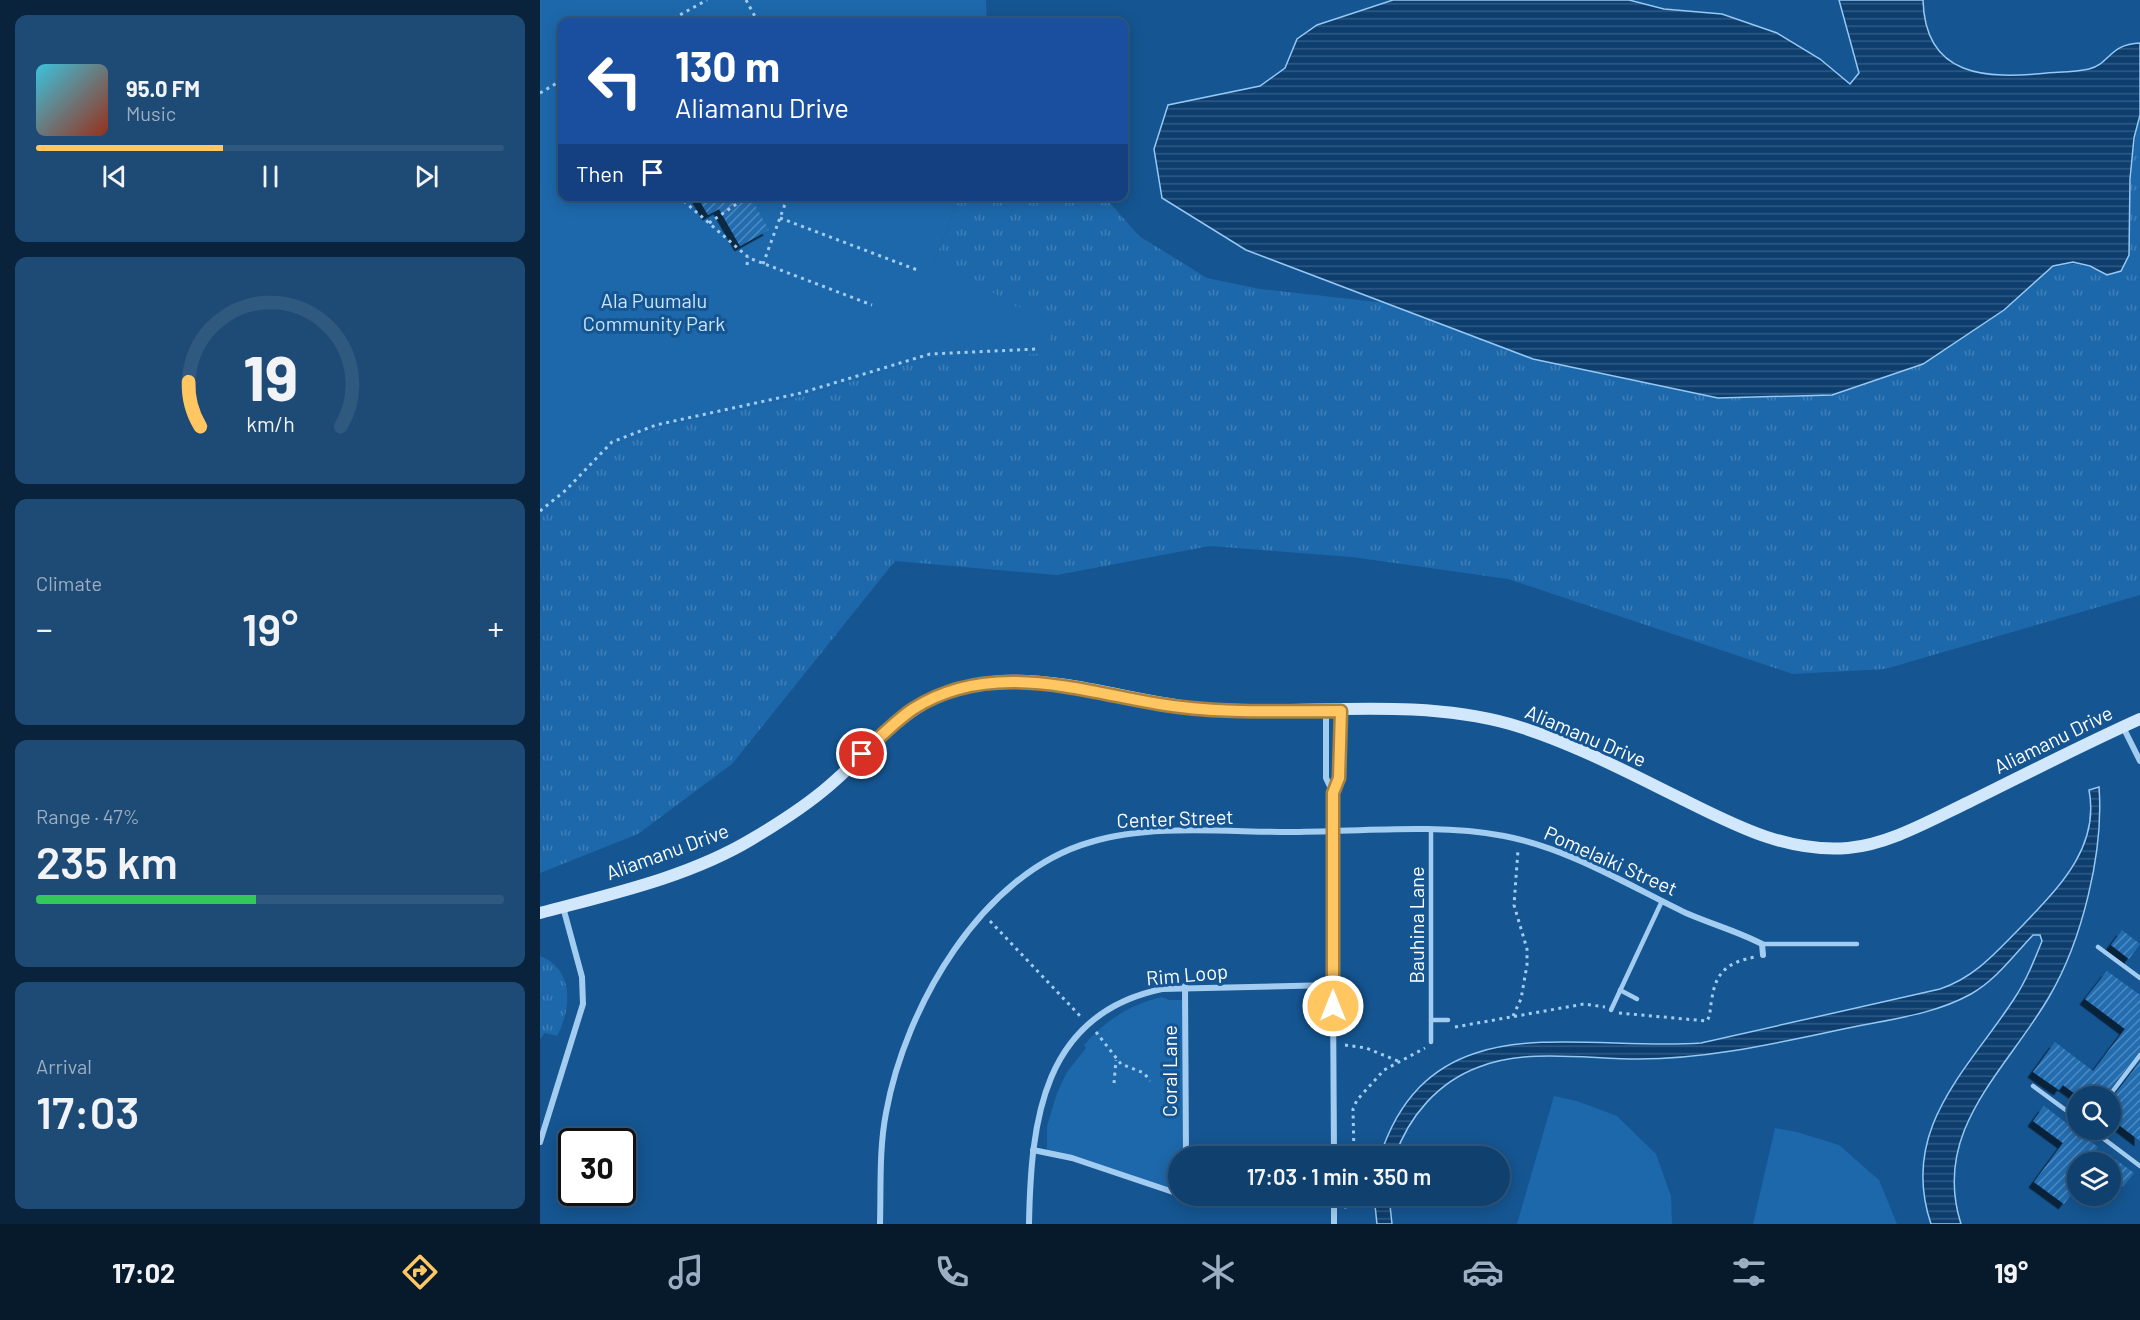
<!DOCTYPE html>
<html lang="en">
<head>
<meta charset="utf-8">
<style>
	:root { --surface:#10406d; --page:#1e4b75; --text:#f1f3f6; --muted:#9cafc2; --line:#305980; --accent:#ffc662 }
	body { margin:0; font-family:Barlow,sans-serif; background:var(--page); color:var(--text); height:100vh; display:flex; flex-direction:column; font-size:22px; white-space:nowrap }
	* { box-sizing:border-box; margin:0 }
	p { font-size:20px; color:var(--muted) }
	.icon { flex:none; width:33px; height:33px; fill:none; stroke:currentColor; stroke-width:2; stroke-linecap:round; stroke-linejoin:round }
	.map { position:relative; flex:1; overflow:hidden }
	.drawer { display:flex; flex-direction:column; gap:15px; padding:15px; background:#09233c; width:540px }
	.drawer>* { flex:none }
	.banner { position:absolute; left:18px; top:18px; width:570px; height:183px; border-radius:12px; box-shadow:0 3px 15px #0003,0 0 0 2px var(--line); background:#1a4fa0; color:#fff; overflow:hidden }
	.controls { position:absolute; left:1527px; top:1086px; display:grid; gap:12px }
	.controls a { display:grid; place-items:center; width:54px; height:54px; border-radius:50%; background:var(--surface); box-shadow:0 3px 15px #0003,0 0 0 2px var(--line); font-size:30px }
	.speed { position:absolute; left:18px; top:1128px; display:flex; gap:12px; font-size:30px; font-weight:700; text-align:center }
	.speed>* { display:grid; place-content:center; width:78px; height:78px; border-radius:50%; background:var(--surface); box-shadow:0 3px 15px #0003,0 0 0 2px var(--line); line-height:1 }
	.speed .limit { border:3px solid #111; border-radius:9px; background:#fff; color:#111 }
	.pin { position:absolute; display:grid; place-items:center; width:51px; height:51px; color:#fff; margin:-26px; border:3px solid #fff; border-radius:50%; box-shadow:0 2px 6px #0007 }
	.me { position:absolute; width:66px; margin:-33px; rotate:0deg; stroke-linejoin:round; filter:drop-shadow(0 0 4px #0008) }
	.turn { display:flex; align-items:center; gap:21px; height:126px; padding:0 18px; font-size:27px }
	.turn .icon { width:78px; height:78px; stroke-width:2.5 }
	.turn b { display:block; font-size:42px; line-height:51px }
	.then { display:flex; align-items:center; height:57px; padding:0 18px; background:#0003; gap:12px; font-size:22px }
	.big { font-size:45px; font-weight:600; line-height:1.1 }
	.drawer .tile { flex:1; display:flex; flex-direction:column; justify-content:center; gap:9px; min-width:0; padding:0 21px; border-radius:12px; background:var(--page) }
	.drawer .dial { align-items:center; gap:0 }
	.dial svg { height:156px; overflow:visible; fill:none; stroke:var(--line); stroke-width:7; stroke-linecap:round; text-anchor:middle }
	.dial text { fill:var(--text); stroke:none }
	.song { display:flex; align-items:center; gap:18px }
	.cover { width:72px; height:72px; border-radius:9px; background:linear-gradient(135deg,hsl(190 70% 55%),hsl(10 70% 35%)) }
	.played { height:6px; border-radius:3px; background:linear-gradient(90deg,var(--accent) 40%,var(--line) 40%) }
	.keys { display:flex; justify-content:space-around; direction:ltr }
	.heat { display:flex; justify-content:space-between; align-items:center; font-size:33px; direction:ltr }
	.charge { height:9px; border-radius:4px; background:linear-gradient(90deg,#34c759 47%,var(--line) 0) }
	.trip { position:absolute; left:628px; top:1146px; width:342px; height:60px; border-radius:30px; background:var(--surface); box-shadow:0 3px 15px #0003,0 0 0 2px var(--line); font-weight:600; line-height:60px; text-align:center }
	.tab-bar { display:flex; height:96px; justify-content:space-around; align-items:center; background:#061a2c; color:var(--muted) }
	.tab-bar .icon { width:42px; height:42px }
	.tab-bar .on { color:var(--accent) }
	.tab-bar b { font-size:27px; color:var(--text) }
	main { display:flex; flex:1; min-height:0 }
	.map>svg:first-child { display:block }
</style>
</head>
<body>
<main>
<section class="drawer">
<div class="tile">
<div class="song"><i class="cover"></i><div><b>95.0 FM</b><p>Music</p></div></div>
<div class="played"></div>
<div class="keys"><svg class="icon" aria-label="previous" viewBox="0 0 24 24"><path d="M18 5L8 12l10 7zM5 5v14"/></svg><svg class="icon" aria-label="pause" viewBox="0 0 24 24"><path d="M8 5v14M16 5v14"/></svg><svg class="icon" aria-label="next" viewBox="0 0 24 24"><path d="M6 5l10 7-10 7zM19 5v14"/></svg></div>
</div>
<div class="tile dial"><svg viewBox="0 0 100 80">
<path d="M14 69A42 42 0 1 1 86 69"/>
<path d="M14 69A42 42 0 0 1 8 46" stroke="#ffc662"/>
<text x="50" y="56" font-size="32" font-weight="700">19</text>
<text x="50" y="72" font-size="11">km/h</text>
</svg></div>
<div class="tile"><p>Climate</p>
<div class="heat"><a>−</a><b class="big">19°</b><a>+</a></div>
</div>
<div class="tile"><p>Range · 47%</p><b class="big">235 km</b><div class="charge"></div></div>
<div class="tile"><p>Arrival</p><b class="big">17:03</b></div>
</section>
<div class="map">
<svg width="1600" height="1224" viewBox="0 0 1600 1224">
	<defs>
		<pattern id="grass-tufts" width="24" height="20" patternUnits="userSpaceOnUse" patternTransform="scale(1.5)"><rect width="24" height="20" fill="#1d68ab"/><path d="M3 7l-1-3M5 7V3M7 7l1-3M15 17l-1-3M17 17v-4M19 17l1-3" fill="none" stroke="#3f7fb8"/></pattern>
		<pattern id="water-rules" width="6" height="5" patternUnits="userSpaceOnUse" patternTransform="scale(1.5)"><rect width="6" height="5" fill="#0d3e6e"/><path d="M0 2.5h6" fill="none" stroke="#315b84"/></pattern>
		<pattern id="building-hatch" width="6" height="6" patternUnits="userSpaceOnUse" patternTransform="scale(1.5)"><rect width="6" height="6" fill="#236db0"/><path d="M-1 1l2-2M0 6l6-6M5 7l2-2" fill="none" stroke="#4f8ac0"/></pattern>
		<filter id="shadow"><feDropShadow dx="-5.5" dy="5.5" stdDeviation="0" flood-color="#0009"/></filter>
	</defs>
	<rect width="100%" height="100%" fill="#155591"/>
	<g fill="url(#grass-tufts)">
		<path d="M1600,115V595L1345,669L1253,674L968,579L812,557L670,546L517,575L355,561L192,764L98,834L0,873V517L33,490L61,454L88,439L124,426L263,396L383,359L499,353L399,349L192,403L67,442L22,196L393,265L419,197L564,196L599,236L667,278L720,289L846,303L993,359L1464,310C1501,277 1515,248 1567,275L1589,255C1590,208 1589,161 1600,115Z"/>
		<path d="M0,956C34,969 32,1008 17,1036L5,1033L0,1039Z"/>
	</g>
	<g fill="#1d68ab">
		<path d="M0,0H446L447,22H22V196L419,197L393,265L448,289L471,305L515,317L507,353L383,359L263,396L124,426L88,439L61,454L33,490L0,519Z"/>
		<path d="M622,997L629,1000H646V1156H639V1194L507,1152V1126L517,1093L527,1072L546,1048L544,1045C566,1020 589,1005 622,997Z"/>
		<path d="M1014,1096L1037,1101L1077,1116L1116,1154L1131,1196L1132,1224H977Z"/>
		<path d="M1235,1128L1257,1132L1299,1145L1339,1180L1357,1224H1213Z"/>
	</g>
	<g fill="url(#water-rules)" stroke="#95c8f4" stroke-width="1.5">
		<path d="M853,0H1089L1124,9L1182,14L1237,33L1280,59L1310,84L1319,73L1299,0H1383C1385,78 1447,79 1507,73C1521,72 1536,72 1549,69C1570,64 1569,44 1600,43V115L1594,138L1590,179L1589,255L1581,271L1567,275L1550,266L1533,262L1513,266L1464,310L1383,364L1292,395L1178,398L993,359L706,250L622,198L614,149L628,105L720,86L745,68L757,39L777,25Z"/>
		<path d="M1559,787C1564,852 1542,941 1509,997C1466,1071 1391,1130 1421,1224H1391C1359,1129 1427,1071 1474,999C1486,981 1494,961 1502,941L1500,935H1493C1474,955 1456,980 1431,994C1395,1014 1353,1019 1313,1027C1241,1042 1171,1059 1098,1059C1047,1059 988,1048 939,1067C898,1082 869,1116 855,1156H840C891,1001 1037,1052 1161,1043L1400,989C1436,977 1457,951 1483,925C1519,887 1560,847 1549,790Z"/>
		<path d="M834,1196H849L852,1224H837Z"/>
	</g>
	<g fill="url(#building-hatch)" filter="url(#shadow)">
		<path d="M157,196H210L229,230L200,246L179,209L168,215Z"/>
		<path d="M1582,930L1600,944L1589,959L1571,945Z"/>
		<path d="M1567,971L1600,995V1051L1565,1096H1538L1523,1085L1519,1090L1493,1072L1515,1042L1553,1071L1585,1029L1545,999Z"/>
		<path d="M1600,1062V1141L1570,1118V1100Z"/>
		<path d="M1504,1106L1558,1147L1547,1161L1538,1154V1185L1524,1204L1494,1182L1523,1143L1493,1121Z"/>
		<path d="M1575,1159L1594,1173L1583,1187L1570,1178V1165Z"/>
	</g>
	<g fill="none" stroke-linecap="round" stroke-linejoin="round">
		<g stroke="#a3ccf1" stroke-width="3" stroke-dasharray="3 4.5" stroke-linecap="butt">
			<path d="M206,0L218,22"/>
			<path d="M127,22L167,0"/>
			<path d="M0,93L22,80"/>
			<path d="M138,196L209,258L332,305"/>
			<path d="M240,218L380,271"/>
			<path d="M169,223L208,196"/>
			<path d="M223,264L248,196"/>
			<path d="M207,265L208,257"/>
			<path d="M0,511L26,490L72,442L116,425L261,393L390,354L497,349"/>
			<path d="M450,921L542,1018"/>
			<path d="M1079,1013L1167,1021C1171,1014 1170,1007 1172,998C1176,971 1189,962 1215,957"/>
			<path d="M973,1016L981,999L987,965V949L974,905L978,850"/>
			<path d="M915,1027L1044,1004L1065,1007"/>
			<path d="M556,1032L581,1064L604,1073L610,1081"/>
			<path d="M805,1045L826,1048L858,1061"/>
			<path d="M574,1083L576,1060"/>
			<path d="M814,1156L813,1109L817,1100L844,1070L885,1048"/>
			<path d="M815,1196V1206"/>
			<path d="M804,1207L929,1199"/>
		</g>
		<g stroke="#a3ccf1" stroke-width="4.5">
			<path d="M891,831V1042"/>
			<path d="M1222,944H1317"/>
			<path d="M1558,947L1600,978"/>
			<path d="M1080,990L1097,999"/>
			<path d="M1071,1010L1122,901"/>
			<path d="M891,1020H908"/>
			<path d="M1493,1086L1538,1119"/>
			<path d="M1569,1096L1600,1055"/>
			<path d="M1552,1130L1600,1166"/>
		</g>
		<g stroke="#a3ccf1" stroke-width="6">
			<path d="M786,711V778L793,793"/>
			<path d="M1583,727L1600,761"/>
			<path d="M645,986L646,1156"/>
			<path d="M0,1142L43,1004L42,977L23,907"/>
			<path d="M493,1150L532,1158L639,1194"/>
			<path d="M794,1156L792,832L793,793L799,778L801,710"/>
			<path d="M648,1196H794"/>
			<path d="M794,1196V1224"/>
			<path d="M340,1224C341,1187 339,1149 346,1113C365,1008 441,873 551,842C611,824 686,832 748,832C817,832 896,823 964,836C1028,848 1088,885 1146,913C1171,924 1197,931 1222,944L1223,955"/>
			<path d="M489,1224C491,1121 502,1014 622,989L793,985"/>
		</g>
		<path stroke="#d1e7fb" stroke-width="12" d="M0,913C71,894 149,877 212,839C239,823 266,806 290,785C349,734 376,686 463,681C532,678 600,704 668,709C768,715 872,697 970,724C1031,742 1087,772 1144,800C1196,826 1248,853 1308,848C1350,844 1391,820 1429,802C1486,774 1542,745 1600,719"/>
	</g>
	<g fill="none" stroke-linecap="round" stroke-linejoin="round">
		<defs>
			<path id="route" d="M322,754C338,739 354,722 373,709C450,660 536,690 619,704C678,714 741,711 801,711L799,778L793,793V1006"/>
		</defs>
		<use href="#route" stroke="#a68140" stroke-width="15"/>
		<use href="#route" stroke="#ffc662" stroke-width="10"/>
	</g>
	<g text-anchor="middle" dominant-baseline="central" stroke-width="6" stroke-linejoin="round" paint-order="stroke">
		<g font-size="20" fill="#cae4fc" stroke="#155591">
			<text x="114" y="300">Ala Puumalu<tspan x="114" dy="23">Community Park</tspan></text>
		</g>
		<g font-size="20" fill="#fff" stroke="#155591">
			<text transform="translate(1046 735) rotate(23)">Aliamanu Drive</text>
			<text transform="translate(1513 739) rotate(-26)">Aliamanu Drive</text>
			<text transform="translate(635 818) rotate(-2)">Center Street</text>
			<text transform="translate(127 851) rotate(-20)">Aliamanu Drive</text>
			<text transform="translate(1071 860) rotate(24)">Pomelaiki Street</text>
			<text transform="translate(876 925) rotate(-90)">Bauhina Lane</text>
			<text transform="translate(647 974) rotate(-5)">Rim Loop</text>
			<text transform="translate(629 1071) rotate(-90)">Coral Lane</text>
		</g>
	</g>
</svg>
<div class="controls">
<a><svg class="icon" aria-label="search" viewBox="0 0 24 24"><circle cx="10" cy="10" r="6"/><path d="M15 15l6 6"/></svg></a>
<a><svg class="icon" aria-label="layers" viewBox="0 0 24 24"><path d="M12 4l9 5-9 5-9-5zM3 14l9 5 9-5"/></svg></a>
</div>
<div class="speed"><div class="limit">30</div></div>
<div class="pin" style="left:322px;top:754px;background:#d93025"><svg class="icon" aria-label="arrive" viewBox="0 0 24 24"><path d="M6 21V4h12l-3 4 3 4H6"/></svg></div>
<svg class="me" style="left:793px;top:1006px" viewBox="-20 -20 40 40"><circle r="17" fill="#ffc662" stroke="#fff" stroke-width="3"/><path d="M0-11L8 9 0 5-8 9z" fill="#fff"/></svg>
<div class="trip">17:03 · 1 min · 350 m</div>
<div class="banner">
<div class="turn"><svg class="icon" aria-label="left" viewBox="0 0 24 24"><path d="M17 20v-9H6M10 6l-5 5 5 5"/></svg><div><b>130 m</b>Aliamanu Drive</div></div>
<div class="then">Then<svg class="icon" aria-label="arrive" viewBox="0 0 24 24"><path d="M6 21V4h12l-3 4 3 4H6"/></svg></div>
</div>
</div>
</main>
<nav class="tab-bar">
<b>17:02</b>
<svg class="icon on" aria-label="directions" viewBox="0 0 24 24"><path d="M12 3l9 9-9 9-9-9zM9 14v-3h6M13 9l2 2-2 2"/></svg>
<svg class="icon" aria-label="music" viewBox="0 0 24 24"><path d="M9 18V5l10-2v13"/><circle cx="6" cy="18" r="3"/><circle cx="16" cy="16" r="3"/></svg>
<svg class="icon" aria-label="phone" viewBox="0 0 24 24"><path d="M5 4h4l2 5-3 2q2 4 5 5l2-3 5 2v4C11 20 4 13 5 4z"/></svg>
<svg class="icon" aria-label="climate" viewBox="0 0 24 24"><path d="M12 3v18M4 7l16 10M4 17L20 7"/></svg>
<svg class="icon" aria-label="car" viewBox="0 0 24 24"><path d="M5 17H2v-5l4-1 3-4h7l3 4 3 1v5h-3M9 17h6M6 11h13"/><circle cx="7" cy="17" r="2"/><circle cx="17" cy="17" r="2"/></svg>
<svg class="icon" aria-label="filters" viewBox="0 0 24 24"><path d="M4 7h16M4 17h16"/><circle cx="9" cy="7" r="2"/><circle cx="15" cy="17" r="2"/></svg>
<b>19°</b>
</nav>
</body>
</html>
